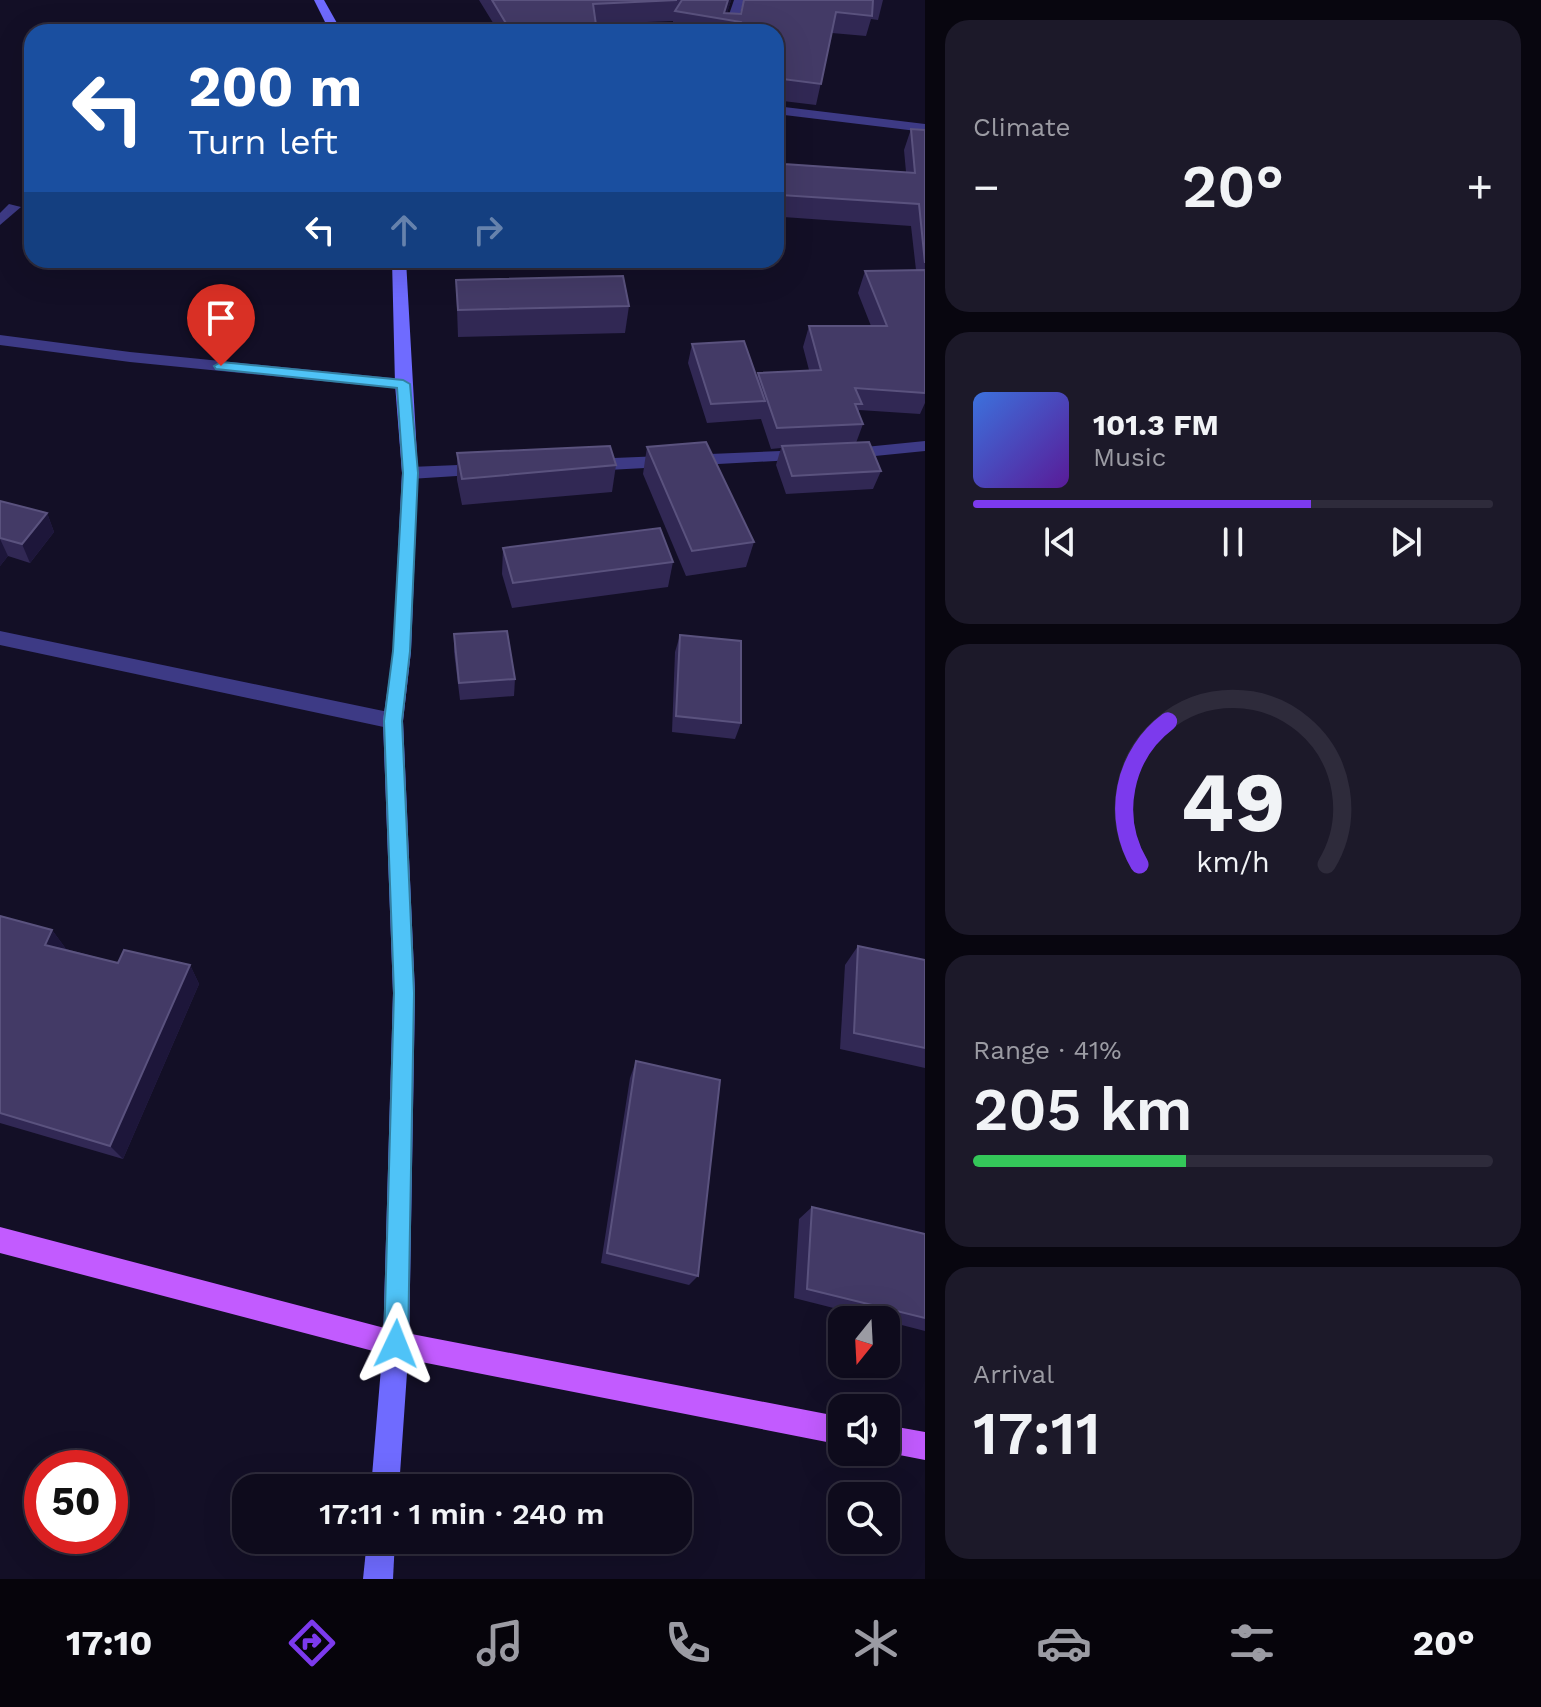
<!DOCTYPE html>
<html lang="en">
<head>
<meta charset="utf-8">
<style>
	:root { --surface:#0e0b1c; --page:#1c1929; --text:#f1f3f6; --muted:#9b9ba3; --line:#2e2b3b; --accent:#7c3aed }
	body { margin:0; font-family:"Work Sans",sans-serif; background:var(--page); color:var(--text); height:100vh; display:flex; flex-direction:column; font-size:30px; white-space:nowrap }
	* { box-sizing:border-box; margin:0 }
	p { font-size:26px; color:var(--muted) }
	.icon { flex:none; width:44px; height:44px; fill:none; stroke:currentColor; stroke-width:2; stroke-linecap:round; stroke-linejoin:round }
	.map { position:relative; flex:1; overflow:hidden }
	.sheet { display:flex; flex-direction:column; gap:20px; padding:20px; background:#08060f; width:616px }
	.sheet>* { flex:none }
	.top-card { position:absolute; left:24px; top:24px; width:760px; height:244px; border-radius:24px; box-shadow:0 8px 32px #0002,0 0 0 2px var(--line); background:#1a4fa0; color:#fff; overflow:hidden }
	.needle { width:52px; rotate:198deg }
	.fabs { position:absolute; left:828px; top:1306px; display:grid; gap:16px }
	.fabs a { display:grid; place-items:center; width:72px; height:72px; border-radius:16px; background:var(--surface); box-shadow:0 8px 32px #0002,0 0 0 2px var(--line); font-size:40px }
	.speed { position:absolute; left:24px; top:1450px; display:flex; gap:16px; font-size:40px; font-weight:700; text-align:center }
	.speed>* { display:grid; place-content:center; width:104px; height:104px; border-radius:50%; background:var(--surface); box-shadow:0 8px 32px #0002,0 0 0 2px var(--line); line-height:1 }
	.speed .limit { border:12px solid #d22; background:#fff; color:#111 }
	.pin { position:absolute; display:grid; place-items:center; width:68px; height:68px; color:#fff; margin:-82px -34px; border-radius:50% 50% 50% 0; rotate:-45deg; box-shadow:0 0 8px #0007 }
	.pin .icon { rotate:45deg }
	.me { position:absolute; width:88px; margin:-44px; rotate:2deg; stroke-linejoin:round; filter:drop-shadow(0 0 6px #0008) }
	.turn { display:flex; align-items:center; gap:28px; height:168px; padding:0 32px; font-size:36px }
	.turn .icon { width:104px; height:104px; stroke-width:2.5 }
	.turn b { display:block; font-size:56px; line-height:68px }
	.lanes { display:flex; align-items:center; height:76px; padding:0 32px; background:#0003; justify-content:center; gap:40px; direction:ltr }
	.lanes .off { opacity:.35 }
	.big { font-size:60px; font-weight:600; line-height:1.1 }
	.sheet .card { flex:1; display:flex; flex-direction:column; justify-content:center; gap:12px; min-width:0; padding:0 28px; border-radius:24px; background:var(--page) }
	.sheet .dial { align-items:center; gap:0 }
	.dial svg { height:208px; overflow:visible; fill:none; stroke:var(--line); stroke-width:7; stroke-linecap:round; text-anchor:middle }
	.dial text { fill:var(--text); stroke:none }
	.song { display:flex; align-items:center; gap:24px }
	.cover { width:96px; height:96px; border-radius:12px; background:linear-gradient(135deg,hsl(220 70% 55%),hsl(270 70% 35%)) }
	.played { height:8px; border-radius:4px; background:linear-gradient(90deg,var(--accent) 65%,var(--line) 65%) }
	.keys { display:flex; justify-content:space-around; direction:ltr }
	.heat { display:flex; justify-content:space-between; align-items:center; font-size:44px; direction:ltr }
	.charge { height:12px; border-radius:6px; background:linear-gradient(90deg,#34c759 41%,var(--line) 0) }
	.trip { position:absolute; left:232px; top:1474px; width:460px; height:80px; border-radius:24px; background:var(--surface); box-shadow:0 8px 32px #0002,0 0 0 2px var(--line); font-weight:600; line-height:80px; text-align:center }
	.tab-bar { display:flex; height:128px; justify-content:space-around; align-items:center; background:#06040b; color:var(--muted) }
	.tab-bar .icon { width:56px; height:56px }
	.tab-bar .active { color:var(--accent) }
	.tab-bar b { font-size:36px; color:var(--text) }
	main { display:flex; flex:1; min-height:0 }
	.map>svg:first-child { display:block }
</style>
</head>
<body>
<main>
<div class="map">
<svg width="925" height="1579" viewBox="0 0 925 1579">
	<rect width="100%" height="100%" fill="#130f26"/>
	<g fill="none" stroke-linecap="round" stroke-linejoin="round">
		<g fill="#3d3a85" fill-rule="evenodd">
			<path d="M734,0H744L735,32H723Z"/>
			<path d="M776,106L925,124V132L776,114Z"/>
			<path d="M9,204L21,207L0,225V213Z"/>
			<path d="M0,335L130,352L403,379L411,384L403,389L130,362L0,345Z"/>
			<path d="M925,441V451L845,459L837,454L845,449Z"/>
			<path d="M805,450L811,451V459L590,471L582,465L590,459Z"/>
			<path d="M482,464L488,466V474L410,479L402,473L410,467Z"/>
			<path d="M0,631L393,713L400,716L403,721L400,726L393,729L0,645Z"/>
		</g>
		<g fill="#6f6bff" fill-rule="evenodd">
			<path d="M314,0H324L342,32H330Z"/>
			<path d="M392,260H406L418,473L411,651L403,721L415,993L409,1344L399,1488H371L383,1344L393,993L383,721L393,651L402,473L395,384Z"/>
			<path d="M367,1540H395L393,1579H363Z"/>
		</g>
		<g fill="#c25bff" fill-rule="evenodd">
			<path d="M0,1227L396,1331L842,1417V1445L396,1357L0,1253Z"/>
			<path d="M886,1425L925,1432V1460L884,1452Z"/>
		</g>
	</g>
	<g fill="#312854">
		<path d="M479,0H731L727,13L741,14L744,0H883L878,20L871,19L866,36L832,33L816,105L783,101L784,164L906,172L904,150L911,129L925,130V403L920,414L859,410V413L863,424L856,443L881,471L873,489L786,494L776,465L781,448L771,449L761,419L707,423L688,363L692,344L757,377L758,373L809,370L803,347L809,326H871L858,293L865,271L916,270L911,226L783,217L777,238H776V32H672L673,21L596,24L597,32H456V29L495,26Z"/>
		<path d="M456,280L629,306L625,333L458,337Z"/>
		<path d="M647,447L754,542L746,567L686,576L643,474Z"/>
		<path d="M457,453L616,465L612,492L462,505L457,480Z"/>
		<path d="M0,501L47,513L54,532L30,563L8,556L0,566Z"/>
		<path d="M503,548L673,562L668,587L512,608L502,574Z"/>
		<path d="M454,634L515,679L514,696L460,700L454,652Z"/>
		<path d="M680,635L741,723L735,739L672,732L675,652Z"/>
		<path d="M0,916L52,930L66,949L118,963L190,965L199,984L123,1159L0,1123Z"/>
		<path d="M858,946L925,960V1068L840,1049L845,965Z"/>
		<path d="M636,1061L698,1276L689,1285L601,1263L630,1078Z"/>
		<path d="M812,1207L925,1234V1331L886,1321V1320H881L794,1298L799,1219Z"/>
	</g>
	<g fill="#1d163a">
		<path d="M728,0H731L725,20L724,13Z"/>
		<path d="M783,79L778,100L779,83Z"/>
		<path d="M47,513L54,532L30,563L22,544Z"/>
		<path d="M0,539L8,556L0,566Z"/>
		<path d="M52,930L66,949L45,945Z"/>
		<path d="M190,965L199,984L123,1159L110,1146Z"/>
	</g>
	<g fill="#433a66" stroke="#5a527e" stroke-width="2">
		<path d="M492,0H677L593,4L597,32H457L456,29L507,25Z"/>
		<path d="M682,0H728L724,13L741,14L744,0H873L872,16L836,12L821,84L783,79L779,83L778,93L783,96L784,164L915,173L911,129L925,130V263L919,204L781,195L783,217H776V32H738L741,22L675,11Z"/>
		<path d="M925,270V393L855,388L862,404H855L863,424L777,428L758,373L821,370L809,326H887L865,271Z"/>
		<path d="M623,276L629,306L458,310L456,280Z"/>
		<path d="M744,341L765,401L711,404L692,344Z"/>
		<path d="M706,442L754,542L692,551L647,447Z"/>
		<path d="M869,442L881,471L792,476L782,446Z"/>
		<path d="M610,446L616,465L462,479L457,453Z"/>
		<path d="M0,501L47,513L22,544L0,538Z"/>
		<path d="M660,528L673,562L513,583L503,548Z"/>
		<path d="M507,631L515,679L459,683L454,634Z"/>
		<path d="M680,635L741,641V723L676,716Z"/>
		<path d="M0,916L52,930L45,945L118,963L124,950L190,965L110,1146L0,1113Z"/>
		<path d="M858,946L925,960V1048L854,1033Z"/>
		<path d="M636,1061L720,1080L698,1276L607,1253Z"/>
		<path d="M812,1207L925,1234V1318L807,1289Z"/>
	</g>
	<path fill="#4fc3f7" stroke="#337fa1" stroke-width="2" d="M221,362L403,380L410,384L418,473L410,651L402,721L414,993L408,1344L404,1353L396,1356L387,1353L384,1344L394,993L384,721L393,651L403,473L397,388L216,369L214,366Z"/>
</svg>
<div class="fabs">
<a><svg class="needle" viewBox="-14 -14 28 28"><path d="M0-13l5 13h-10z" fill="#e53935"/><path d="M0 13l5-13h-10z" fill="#9b9ba3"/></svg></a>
<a><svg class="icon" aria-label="sound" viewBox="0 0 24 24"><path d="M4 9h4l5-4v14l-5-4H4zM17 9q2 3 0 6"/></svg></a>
<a><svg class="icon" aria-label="search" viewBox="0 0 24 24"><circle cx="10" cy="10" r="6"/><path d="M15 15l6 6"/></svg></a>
</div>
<div class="speed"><div class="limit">50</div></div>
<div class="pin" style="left:221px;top:366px;background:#d93025"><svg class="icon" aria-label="arrive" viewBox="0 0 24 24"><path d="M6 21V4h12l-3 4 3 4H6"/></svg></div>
<svg class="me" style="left:396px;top:1344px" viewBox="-20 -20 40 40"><path d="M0-17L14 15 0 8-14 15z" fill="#4fc3f7" stroke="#fff" stroke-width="4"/></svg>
<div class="trip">17:11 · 1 min · 240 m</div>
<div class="top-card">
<div class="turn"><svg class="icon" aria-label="left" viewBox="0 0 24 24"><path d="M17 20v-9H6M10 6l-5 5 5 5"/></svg><div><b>200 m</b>Turn left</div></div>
<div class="lanes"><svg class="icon" aria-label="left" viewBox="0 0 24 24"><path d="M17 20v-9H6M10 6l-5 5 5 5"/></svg><svg class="icon off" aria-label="ahead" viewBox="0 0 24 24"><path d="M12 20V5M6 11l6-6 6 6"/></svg><svg class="icon off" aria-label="right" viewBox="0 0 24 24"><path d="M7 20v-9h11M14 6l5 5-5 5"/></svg></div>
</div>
</div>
<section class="sheet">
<div class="card"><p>Climate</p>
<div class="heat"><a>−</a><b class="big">20°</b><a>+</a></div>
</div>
<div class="card">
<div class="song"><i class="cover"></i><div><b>101.3 FM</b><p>Music</p></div></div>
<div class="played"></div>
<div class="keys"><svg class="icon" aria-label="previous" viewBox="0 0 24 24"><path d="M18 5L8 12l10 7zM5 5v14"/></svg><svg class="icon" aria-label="pause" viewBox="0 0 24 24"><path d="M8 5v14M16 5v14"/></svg><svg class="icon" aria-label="next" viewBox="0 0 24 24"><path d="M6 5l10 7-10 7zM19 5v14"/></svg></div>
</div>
<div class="card dial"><svg viewBox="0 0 100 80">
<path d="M14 69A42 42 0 1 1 86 69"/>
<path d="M14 69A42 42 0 0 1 25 14" stroke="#7c3aed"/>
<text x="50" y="56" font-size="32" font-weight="700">49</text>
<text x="50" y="72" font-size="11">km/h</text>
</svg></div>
<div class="card"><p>Range · 41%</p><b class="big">205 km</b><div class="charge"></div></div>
<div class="card"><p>Arrival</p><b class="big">17:11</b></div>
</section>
</main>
<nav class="tab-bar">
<b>17:10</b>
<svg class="icon active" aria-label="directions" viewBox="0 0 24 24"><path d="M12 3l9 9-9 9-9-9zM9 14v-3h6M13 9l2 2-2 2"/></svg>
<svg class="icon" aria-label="music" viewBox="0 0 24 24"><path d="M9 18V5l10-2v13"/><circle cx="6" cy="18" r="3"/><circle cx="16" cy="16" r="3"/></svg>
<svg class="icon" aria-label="phone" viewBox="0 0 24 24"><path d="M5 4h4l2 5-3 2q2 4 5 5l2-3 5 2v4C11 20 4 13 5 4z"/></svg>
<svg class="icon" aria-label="climate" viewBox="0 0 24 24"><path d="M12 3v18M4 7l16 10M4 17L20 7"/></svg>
<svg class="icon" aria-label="car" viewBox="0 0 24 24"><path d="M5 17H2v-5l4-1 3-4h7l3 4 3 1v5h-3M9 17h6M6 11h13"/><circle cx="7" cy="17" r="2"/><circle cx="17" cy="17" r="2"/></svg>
<svg class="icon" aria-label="filters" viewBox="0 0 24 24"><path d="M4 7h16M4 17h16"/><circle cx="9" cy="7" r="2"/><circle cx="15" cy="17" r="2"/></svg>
<b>20°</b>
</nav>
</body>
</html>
